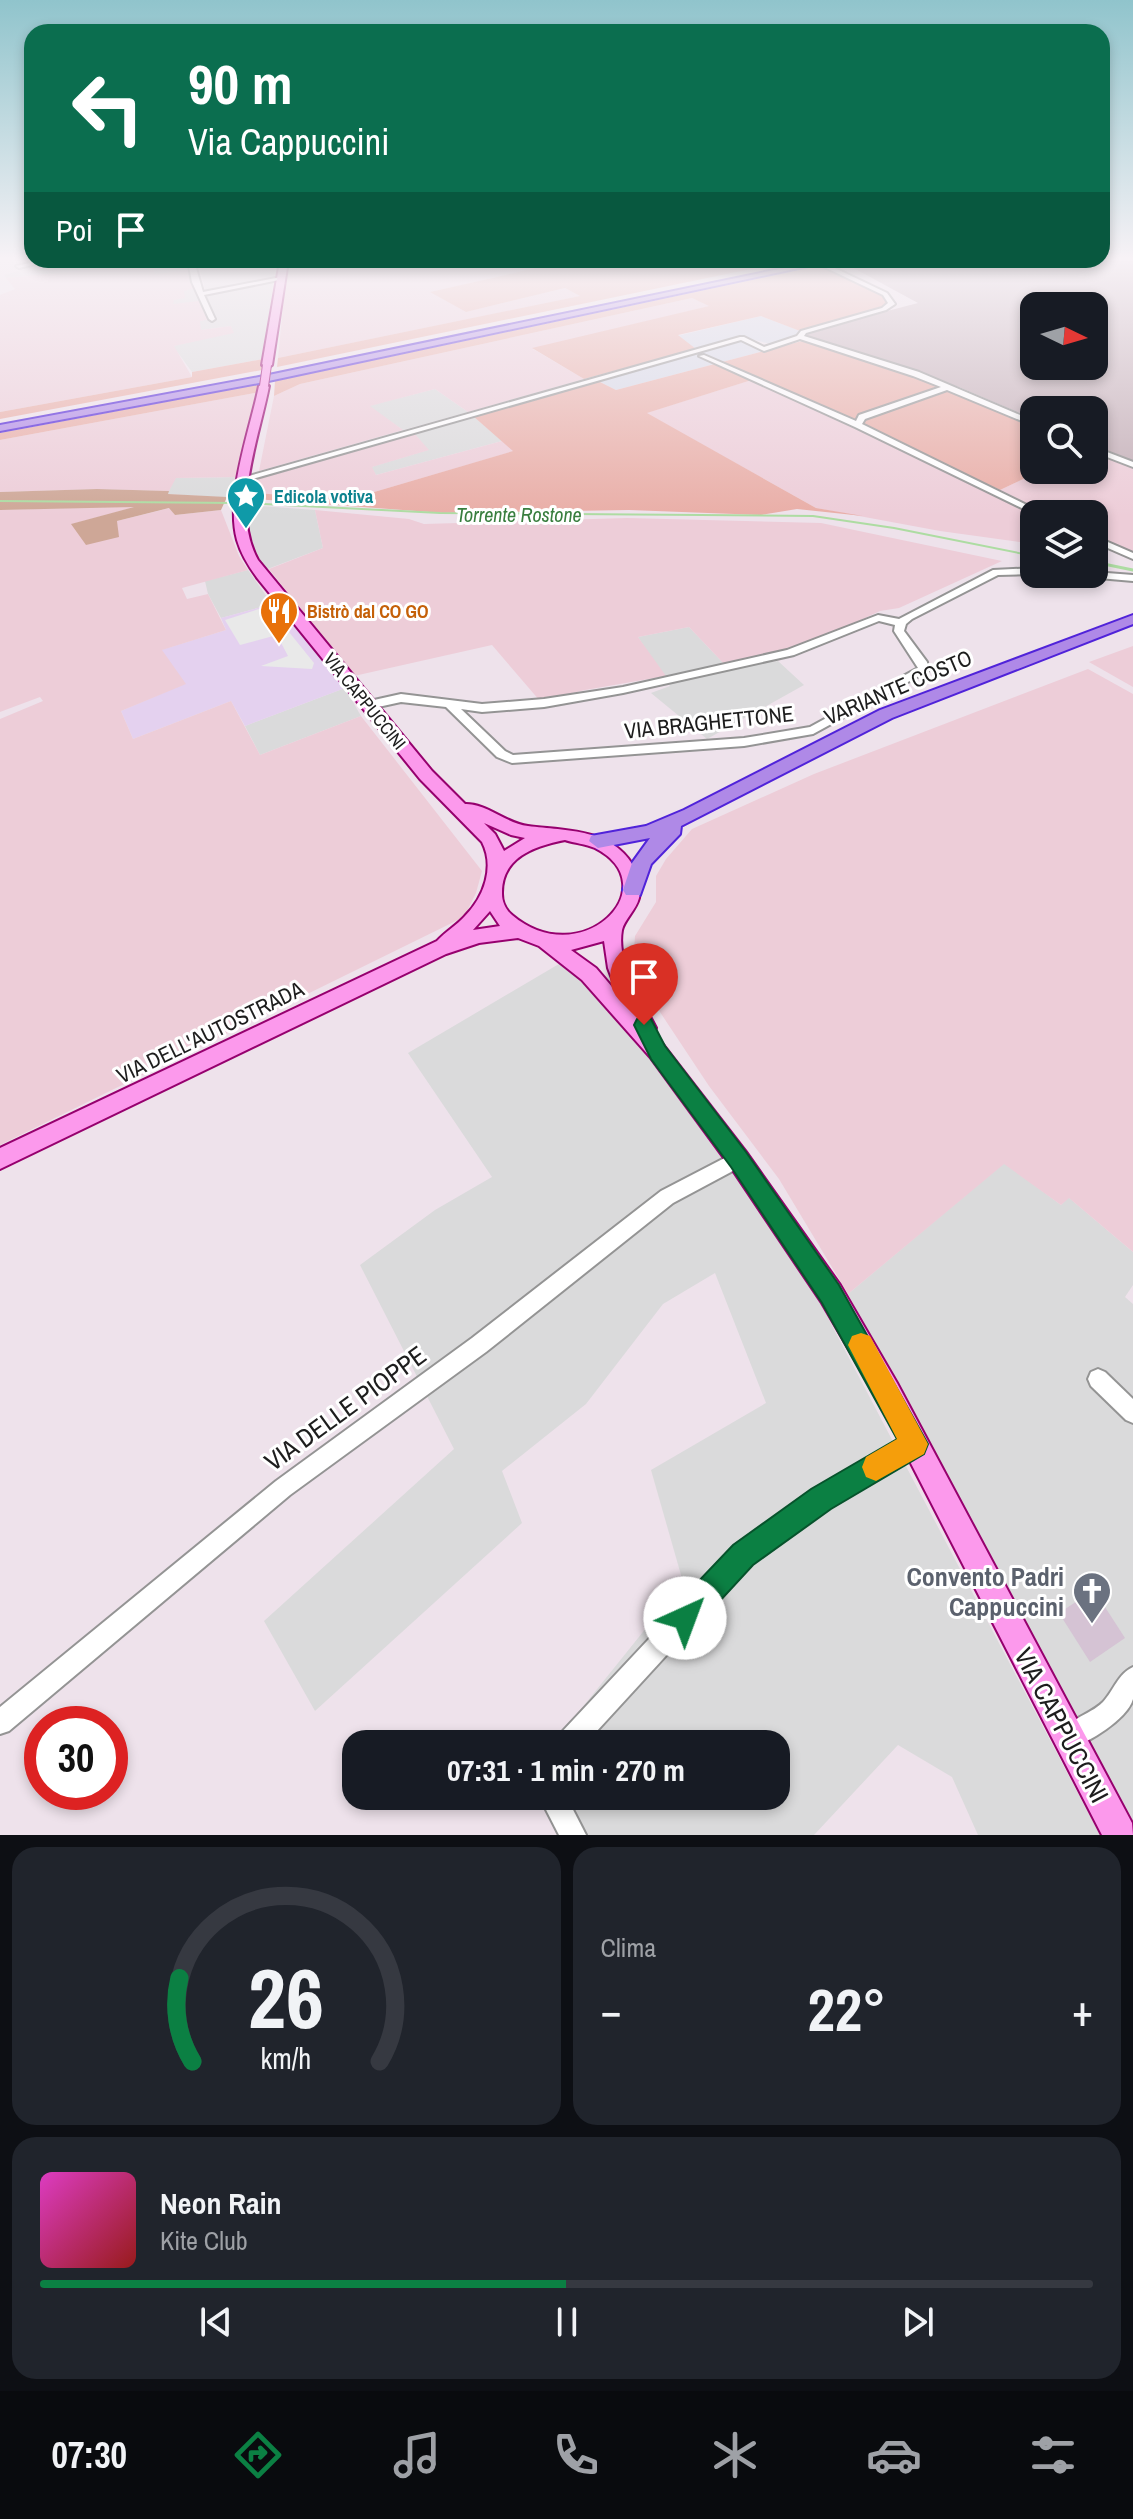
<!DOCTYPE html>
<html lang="it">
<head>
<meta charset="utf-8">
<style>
	:root { --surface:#171b24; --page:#20242c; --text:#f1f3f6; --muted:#9ea1a6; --line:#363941; --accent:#0b8043 }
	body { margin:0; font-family:"Archivo Narrow",sans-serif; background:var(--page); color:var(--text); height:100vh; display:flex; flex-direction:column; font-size:30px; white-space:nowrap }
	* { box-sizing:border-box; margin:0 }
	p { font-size:26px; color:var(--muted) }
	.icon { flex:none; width:44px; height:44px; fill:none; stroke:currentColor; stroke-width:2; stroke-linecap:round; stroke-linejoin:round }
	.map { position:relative; height:1835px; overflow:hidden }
	.sheet { display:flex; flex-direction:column; gap:12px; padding:12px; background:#0d0f14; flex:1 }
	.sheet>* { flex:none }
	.guide { position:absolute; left:24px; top:24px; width:1086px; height:244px; border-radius:24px; box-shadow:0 4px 12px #0003; background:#0b6e4f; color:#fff; overflow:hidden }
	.needle { width:52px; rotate:95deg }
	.buttons { position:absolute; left:1020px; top:292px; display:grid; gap:16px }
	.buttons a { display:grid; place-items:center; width:88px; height:88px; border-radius:16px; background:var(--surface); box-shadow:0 4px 12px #0003; font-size:40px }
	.speed { position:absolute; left:24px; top:1706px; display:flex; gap:16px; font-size:40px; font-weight:700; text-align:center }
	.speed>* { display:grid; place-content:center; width:104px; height:104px; border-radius:50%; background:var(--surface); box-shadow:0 4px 12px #0003; line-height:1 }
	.speed .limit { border:12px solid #d22; background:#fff; color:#111 }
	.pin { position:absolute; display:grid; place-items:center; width:68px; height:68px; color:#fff; margin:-82px -34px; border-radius:50% 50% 50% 0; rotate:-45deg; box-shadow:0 0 8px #0007 }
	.pin .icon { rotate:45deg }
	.me { position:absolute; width:88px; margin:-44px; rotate:43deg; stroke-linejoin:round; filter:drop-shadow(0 0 6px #0008) }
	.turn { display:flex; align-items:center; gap:28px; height:168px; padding:0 32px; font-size:36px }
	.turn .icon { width:104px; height:104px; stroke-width:2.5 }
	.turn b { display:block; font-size:56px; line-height:68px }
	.then { display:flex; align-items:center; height:76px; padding:0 32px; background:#0003; gap:16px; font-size:30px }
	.big { font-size:60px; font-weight:800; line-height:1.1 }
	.sheet .tile { flex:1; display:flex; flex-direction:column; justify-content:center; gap:12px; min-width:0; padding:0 28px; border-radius:24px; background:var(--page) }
	.sheet .dial { align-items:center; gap:0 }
	.dial svg { height:208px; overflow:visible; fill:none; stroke:var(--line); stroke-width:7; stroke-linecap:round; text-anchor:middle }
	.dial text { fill:var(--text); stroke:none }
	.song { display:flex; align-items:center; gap:24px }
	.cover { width:96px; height:96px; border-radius:12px; background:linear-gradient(135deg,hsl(310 70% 55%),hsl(0 70% 35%)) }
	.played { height:8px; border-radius:4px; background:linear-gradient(90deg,var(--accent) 50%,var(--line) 50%) }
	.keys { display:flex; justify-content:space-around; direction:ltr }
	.heat { display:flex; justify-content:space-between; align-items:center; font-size:44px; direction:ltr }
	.sheet .tiles { flex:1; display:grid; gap:12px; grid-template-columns:1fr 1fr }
	.tile:last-child { grid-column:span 2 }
	.trip { position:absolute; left:342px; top:1730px; width:448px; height:80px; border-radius:24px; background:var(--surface); box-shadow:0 4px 12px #0003; font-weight:800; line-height:80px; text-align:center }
	.tab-bar { display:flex; height:128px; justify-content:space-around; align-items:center; background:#090b0e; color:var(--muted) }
	.tab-bar .icon { width:56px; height:56px }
	.tab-bar .selected { color:var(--accent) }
	.tab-bar b { font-size:36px; color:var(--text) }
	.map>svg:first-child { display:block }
</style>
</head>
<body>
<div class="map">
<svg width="1133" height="1835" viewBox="0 0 1133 1835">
	<rect width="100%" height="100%" fill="#eee2eb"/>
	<g fill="#dadadb">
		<path d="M51,261H189L190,270L154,275L151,264L6,278L4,275Z"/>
		<path d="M198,261H276L263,359L192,372L173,346L233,332L231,326L201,330L199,321L210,319L173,305V300L183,290L194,288L196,294L206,293Z"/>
		<path d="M435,389L468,412L403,430L368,406Z"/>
		<path d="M473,416L502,441L376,475L371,467L428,450L414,433Z"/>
		<path d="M241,477L237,498L167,494L175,478Z"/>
		<path d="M249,505L315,510L323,548L265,570L251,551L246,525Z"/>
		<path d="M248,570L272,604L221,618L208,594L205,581Z"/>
		<path d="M689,627L727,667L778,661L804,685L707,739L651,693L670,686L638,637Z"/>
		<path d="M345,688L361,716L260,755L245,726Z"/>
		<path d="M564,961L638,1041L714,1148L740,1177L818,1299L1100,1835H978L952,1777L898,1745L814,1835H562L541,1796H776V1744H553L683,1582L651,1470L766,1403L715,1273L663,1304L586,1404L502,1471L522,1523L315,1711L264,1621L454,1449L360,1265L435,1210L492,1177L408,1053Z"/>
		<path d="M1004,1163L1061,1205L1068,1197L1133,1252V1285L1125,1297L1133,1304V1829L848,1294Z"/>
	</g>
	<path fill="#e4d1ef" d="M276,603L345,688L245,726L231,701L133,739L121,711L184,684L161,650L226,630L221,618Z"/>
	<g fill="#d4d8e7">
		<path d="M761,316L800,331L796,337L771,344L741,337L696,349L677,336Z"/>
		<path d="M737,341L775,348L616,390L598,381Z"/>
	</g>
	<path fill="#c3aeb6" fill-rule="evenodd" d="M873,261H1133V462L1094,445V410H1034V419L959,387L805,338L803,333L918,303L848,265ZM1034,306H1094V366H1034Z"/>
	<g fill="#edcdd8">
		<path d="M298,261H567L431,292L466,312L565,288L581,296L278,358L287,267Z"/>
		<path d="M152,264L155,274L190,270L194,288L184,291L185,298L174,300L173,304L199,301L211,319L200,321L201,330L231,326L234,333L174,346L192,377L0,412V295L15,289L6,278Z"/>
		<path d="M692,298L710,306L533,349L584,379L468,412L435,389L370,406L403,430L259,471L274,396L300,384Z"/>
		<path d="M758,378L1000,490L1042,470H1094V449L1133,465V553L1098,539L1101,553L1094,552V514H1034V544L940,531L816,508L646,413Z"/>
		<path d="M260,392L241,477L176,478L169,491L97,489L0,492V440Z"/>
		<path d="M414,433L429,450L372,467L376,475L502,441L514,451L347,500L256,493L259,477Z"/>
		<path d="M139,506L72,524L118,537L117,521L170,508L175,515L221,510L239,556L248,570L182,588L187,599L208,594L226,630L162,650L186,684L121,711L133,739L231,701L260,755L361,716L482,871L476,893L464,917L0,1145V719L43,701L40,697L0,712V510Z"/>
		<path d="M315,510L409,519L424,524L627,518L821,523L1002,561L899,608L880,611L790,653L727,667L689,627L638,637L666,676L585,690L540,701L492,645L354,676L269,569L323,548Z"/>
		<path d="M1133,646V687L1089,662Z"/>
		<path d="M1088,669L1133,694V1252L1069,1198L1061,1205L1004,1164L848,1294L779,1179L709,1086L654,1003L634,950L635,936L656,902V876L666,859L692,829L814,774Z"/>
	</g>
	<g fill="#e9aea7">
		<path d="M567,261H710L722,268L756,261H789L277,367L278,358L580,296L565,288L466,312L430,292Z"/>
		<path d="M823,265L886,297L890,303L883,308L800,331L761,316L678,335L696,349L584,379L532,348L709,306L692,298L300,384L274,396L275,381Z"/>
		<path d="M802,341L912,374L1034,425V470H1042L1000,490L758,378L647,413L816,508L863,516L797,509L761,515L629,510L443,513L255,499L256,493L347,500L513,451L473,416L598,381L616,390Z"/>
		<path d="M263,359L262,370L0,419V412L192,377V372Z"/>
		<path d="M260,384V392L0,440V433Z"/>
	</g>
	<path fill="#cea797" d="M97,489L169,491L168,494L227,497L221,510L175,515L169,508L117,521L119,537L86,545L71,524L134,507L0,510V492Z"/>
	<path fill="#e9e9e9" d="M268,606L314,663L312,669L261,666L288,656L277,635L240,645L225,620Z"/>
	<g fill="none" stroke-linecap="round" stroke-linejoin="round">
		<g stroke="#addca2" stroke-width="2">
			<path d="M0,501L236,503"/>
			<path d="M245,503L440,513L813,516L894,528L1034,556"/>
		</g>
		<g stroke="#addca2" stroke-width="3">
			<path d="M1028,555L1034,556"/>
			<path d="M1094,562L1133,570"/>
		</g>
	</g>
	<path fill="#d5c3d4" d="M1094,1590L1125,1638L1090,1662L1059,1613Z"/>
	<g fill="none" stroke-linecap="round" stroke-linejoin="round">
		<defs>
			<g id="minor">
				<path d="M39,261H49L19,268L16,266Z"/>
				<path d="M188,261H194L203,292L281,277L284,279L204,295L215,319L212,321L209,319L192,282Z"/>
				<path d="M822,262L887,293L895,304L886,310L806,333L804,336L919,372L1034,421V426L947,390L865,419L862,424L1045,514H1034L855,427L699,356L704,355L856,421L859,415L941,387L913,376L800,339L764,351L741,340L249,480L242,478L740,337H744L764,347L797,336L801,331L882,308L888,303L883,295L820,265Z"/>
				<path d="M1094,447L1133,462V467L1094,452Z"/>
				<path d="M1094,536L1133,553V559L1094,542Z"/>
				<path d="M1034,568V574L998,575L912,619L906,624L904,631L927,662L928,671L813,734L744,746L512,763L497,757L446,707L401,702L369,709L363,705L365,702L401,694L482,704L544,699L623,687L787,650L878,615L899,619L993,570ZM879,621L895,625L894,631L918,668L810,727L744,738L513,755L505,751L461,709L482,712L544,707L623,693L794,655Z"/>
				<path d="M1094,572L1133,575V581L1087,577L1082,574H1094Z"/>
				<path d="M738,1151L744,1153L747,1159L744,1165L673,1203L486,1352L290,1495L9,1731L0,1734V1707L276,1481L472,1338L661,1191Z"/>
				<path d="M1098,1369L1105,1372L1133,1399V1423L1126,1420L1091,1386L1088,1379L1091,1372Z"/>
				<path d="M915,1434L922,1437L925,1444L922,1451L829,1507L751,1563L585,1744H556L559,1735L735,1547L813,1491Z"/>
				<path d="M1133,1667C1133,1677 1133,1690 1133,1699C1127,1720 1088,1742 1069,1750L1060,1747L1057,1738C1065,1719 1089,1716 1103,1702C1114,1690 1118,1674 1133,1667Z"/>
				<path d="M539,1796H566L586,1835H559Z"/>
			</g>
			<g id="major">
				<path d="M280,261H288L272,365L267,368L262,365Z"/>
				<path d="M264,383L269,386C259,439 230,509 258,560L432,771L465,804C486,803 507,824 528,826C566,831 614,828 635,869C639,878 641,888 639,898C636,910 624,920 622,930C616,964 642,1000 656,1028L654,1033L746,1152L840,1285L897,1383L1132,1823L1133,1835H1102L879,1401L822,1303L730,1166L651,1058L582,980L539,946L518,938L479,943L446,954L0,1169V1148L437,941C445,932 457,925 465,916C484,897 495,867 482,842L420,779L258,579C249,567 241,554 237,540C225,496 250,430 259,386ZM484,823L511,835L525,838L504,851L495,834ZM565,840C574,843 586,844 595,848C669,886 582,974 512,915C506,910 502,902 502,894C501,857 535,846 565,840ZM490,911L500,926L473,930ZM604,941L608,968L618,994L596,968L571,950Z"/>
			</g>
			<g id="highway">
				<path d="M818,261H832L259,383L0,431V425L259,377Z"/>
				<path d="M1133,615V624L892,718L681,826L680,834L651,864L640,895H626L623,890L632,863L650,838L598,848L589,841L591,836L646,826L684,810L880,710Z"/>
			</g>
		</defs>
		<use href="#minor" stroke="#949494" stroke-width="4"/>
		<use href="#major" stroke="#96006e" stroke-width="4"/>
		<use href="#highway" stroke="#5023d9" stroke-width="4"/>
		<use href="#minor" fill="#fff" fill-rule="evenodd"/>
		<use href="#major" fill="#fc99ec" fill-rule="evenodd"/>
		<use href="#highway" fill="#af89e7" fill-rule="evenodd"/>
		<defs>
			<path id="minor-bridge" d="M814,261L822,264"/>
			<path id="major-bridge" d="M264,386L267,365"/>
		</defs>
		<use href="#minor-bridge" stroke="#949494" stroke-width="9" stroke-linecap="butt"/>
		<use href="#major-bridge" stroke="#96006e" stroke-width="10" stroke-linecap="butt"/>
		<use href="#minor-bridge" stroke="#fff" stroke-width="7"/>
		<use href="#major-bridge" stroke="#fc99ec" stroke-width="8"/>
	</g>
	<linearGradient id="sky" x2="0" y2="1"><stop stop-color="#90c4cc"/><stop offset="0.5" stop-color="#f7f2f6"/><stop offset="1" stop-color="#f7f2f6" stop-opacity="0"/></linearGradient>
	<rect width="1133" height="517" fill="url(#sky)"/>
	<path fill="#0b8043" stroke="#07532c" stroke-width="2" d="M644,1016L651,1019L665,1046L746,1152L839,1285L928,1444L924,1454L831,1509L753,1565L695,1628L685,1633L674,1628L670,1618L674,1607L733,1545L811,1489L897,1439L822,1303L731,1167L651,1059L634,1025L637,1019Z"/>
	<path fill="#f59e0b" d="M861,1333L870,1336L928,1444L924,1454L876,1481L866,1477L862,1467L866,1457L897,1439L848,1345L852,1336Z"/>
	<defs>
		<symbol id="sight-pin" viewBox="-11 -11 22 30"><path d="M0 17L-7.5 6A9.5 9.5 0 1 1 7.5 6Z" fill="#0f9aa8" stroke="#fff"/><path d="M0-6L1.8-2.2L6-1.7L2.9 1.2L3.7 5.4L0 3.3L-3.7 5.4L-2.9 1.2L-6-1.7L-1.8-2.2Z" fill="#fff"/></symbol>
		<symbol id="restaurant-pin" viewBox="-11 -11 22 30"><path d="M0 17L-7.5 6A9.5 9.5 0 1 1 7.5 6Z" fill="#e8710a" stroke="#fff"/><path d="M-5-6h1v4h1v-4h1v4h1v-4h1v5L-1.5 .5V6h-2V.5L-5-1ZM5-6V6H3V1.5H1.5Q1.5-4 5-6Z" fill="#fff"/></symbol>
		<symbol id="church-pin" viewBox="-11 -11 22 30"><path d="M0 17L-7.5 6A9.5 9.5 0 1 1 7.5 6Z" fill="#6b7280" stroke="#fff"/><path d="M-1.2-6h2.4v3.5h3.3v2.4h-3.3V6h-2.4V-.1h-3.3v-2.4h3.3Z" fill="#fff"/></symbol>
	</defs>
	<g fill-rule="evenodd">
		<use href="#sight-pin" x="224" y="474" width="44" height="60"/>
		<use href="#restaurant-pin" x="257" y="589" width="44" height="60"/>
		<use href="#church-pin" x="1070" y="1569" width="44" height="60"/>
	</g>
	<g text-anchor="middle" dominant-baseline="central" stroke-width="6" stroke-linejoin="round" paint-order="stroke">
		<g font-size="18" font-weight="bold" fill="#0d838f" stroke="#fff" text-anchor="start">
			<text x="274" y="496">Edicola votiva</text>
		</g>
		<g font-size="18" font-weight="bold" fill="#c56008" stroke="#fff" text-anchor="start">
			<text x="307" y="611">Bistrò dal CO GO</text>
		</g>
		<g font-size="18" fill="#1d1d1d" stroke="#fff">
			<text transform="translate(365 701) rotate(51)">VIA CAPPUCCINI</text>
		</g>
		<g font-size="20" font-style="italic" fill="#387e3e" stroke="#fff">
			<text x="519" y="514">Torrente Rostone</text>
		</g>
		<g font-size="22" fill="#1d1d1d" stroke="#fff">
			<text transform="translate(898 687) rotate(-23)">VARIANTE COSTO</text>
			<text transform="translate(709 722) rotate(-6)">VIA BRAGHETTONE</text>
			<text transform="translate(210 1032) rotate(-26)">VIA DELL'AUTOSTRADA</text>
		</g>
		<g font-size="26" fill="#1d1d1d" stroke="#fff">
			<text transform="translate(345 1408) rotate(-36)">VIA DELLE PIOPPE</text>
			<text transform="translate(1062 1725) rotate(62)">VIA CAPPUCCINI</text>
		</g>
		<g font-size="26" font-weight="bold" fill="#5b616d" stroke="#fff" text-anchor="end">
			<text x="1064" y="1576">Convento Padri<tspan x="1064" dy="30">Cappuccini</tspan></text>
		</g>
	</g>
</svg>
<div class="buttons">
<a><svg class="needle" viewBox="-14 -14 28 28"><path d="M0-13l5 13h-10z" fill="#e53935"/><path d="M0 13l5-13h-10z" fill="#9ea1a6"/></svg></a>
<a><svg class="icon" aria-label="search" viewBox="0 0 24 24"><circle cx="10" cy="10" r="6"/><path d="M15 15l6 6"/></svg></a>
<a><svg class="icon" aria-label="layers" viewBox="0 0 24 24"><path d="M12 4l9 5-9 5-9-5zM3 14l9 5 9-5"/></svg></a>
</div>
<div class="speed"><div class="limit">30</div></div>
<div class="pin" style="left:644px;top:1025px;background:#d93025"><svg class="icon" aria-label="arrive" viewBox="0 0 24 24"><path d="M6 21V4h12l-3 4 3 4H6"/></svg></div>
<svg class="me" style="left:685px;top:1618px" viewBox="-20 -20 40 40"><circle r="19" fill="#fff"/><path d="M0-13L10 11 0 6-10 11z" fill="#0b8043"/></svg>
<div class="trip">07:31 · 1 min · 270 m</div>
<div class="guide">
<div class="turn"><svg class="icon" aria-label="left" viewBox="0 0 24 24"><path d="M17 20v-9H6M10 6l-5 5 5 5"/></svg><div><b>90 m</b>Via Cappuccini</div></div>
<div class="then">Poi<svg class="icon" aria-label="arrive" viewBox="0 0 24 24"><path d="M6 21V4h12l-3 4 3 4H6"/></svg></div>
</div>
</div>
<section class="sheet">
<div class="tiles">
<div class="tile dial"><svg viewBox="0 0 100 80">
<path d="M14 69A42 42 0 1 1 86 69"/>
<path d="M14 69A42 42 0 0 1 9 37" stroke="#0b8043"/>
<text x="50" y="56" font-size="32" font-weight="700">26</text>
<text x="50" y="72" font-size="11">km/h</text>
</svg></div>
<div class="tile"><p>Clima</p>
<div class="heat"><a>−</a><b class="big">22°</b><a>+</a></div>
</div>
<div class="tile">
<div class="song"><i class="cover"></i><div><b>Neon Rain</b><p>Kite Club</p></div></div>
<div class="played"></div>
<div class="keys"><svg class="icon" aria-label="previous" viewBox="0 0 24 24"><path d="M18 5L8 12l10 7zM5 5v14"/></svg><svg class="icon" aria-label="pause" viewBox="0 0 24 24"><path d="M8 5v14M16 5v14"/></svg><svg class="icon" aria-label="next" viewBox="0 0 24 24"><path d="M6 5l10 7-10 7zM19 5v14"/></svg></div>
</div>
</div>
</section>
<nav class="tab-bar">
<b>07:30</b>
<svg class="icon selected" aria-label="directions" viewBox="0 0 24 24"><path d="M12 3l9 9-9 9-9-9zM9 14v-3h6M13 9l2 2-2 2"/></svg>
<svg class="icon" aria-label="music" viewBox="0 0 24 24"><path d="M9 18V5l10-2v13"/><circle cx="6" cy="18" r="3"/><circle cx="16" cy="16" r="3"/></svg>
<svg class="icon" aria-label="phone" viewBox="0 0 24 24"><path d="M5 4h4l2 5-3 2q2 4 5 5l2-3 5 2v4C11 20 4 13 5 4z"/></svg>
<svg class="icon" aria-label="climate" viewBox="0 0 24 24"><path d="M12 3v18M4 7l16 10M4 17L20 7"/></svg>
<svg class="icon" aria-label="car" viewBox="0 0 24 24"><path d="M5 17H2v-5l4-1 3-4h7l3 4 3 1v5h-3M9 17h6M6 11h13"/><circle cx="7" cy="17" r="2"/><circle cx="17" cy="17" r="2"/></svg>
<svg class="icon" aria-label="filters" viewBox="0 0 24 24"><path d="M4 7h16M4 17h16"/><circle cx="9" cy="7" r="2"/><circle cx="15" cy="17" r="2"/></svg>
</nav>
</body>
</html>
